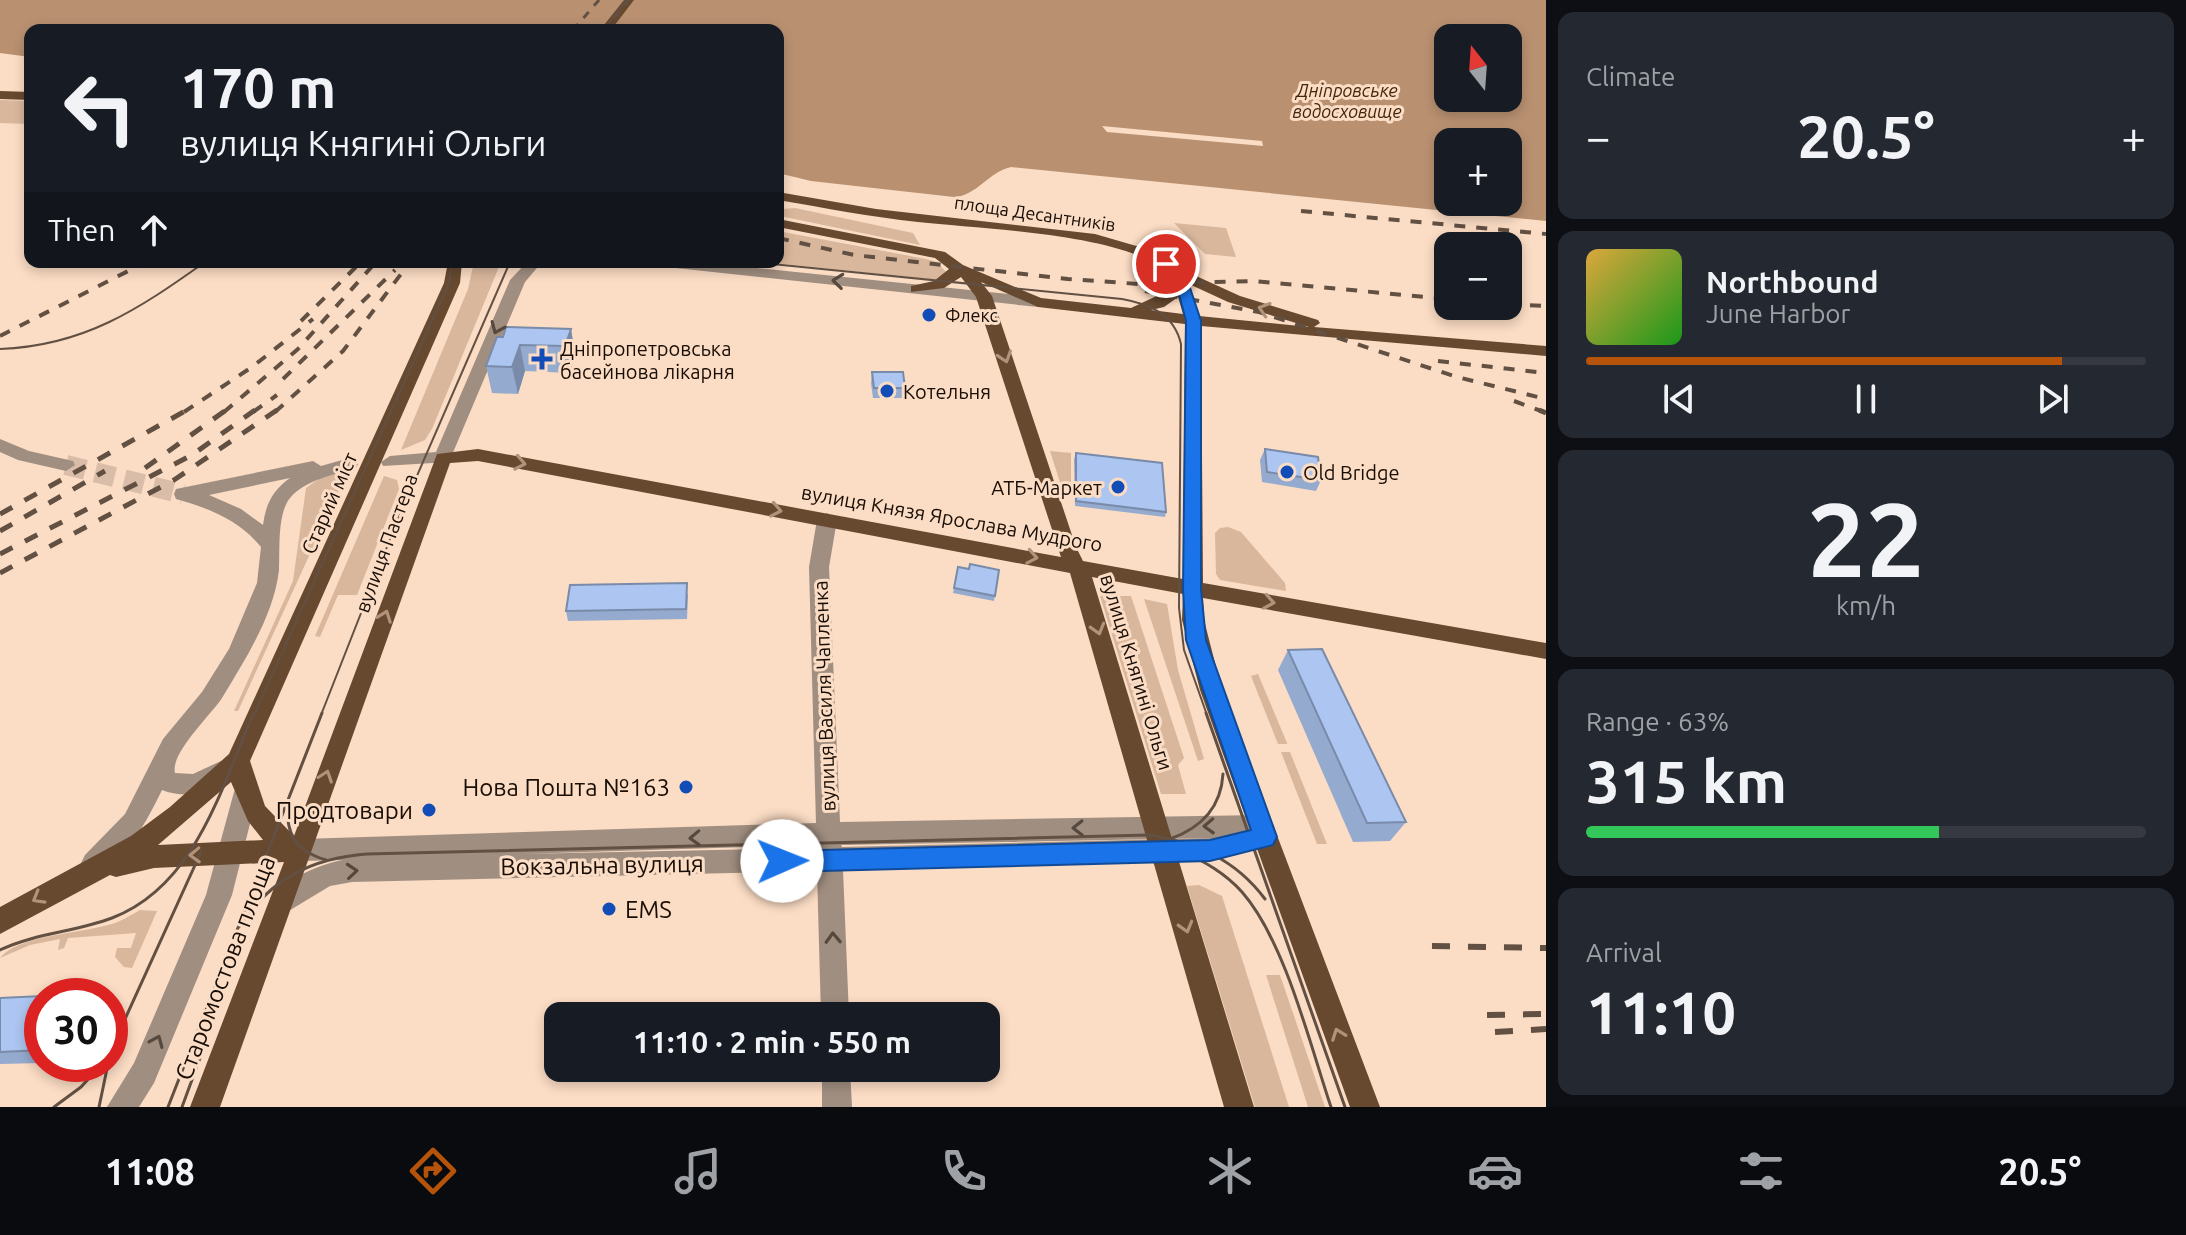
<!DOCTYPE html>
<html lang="en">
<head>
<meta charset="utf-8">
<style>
	:root { --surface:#171b24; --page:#242831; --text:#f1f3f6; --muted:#9ea1a6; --line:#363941; --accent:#b45309 }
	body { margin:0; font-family:Ubuntu,sans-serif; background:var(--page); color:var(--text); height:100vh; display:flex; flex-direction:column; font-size:30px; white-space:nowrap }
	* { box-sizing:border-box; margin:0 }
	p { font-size:26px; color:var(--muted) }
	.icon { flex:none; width:44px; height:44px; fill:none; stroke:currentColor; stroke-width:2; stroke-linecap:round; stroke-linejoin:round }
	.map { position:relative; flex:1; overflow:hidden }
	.details { display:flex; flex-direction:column; gap:12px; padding:12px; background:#0d0f14; width:640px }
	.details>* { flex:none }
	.banner { position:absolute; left:24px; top:24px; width:760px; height:244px; border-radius:16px; box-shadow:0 4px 12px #0003; background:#171b24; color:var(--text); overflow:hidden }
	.needle { width:52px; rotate:343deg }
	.buttons { position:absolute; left:1434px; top:24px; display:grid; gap:16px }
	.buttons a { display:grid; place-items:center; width:88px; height:88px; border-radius:16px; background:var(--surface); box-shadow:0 4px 12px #0003; font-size:40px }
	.speed { position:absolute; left:24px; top:978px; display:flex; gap:16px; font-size:40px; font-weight:700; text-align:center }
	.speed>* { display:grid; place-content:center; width:104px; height:104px; border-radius:50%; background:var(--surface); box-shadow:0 4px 12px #0003; line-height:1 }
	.speed .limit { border:12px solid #d22; background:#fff; color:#111 }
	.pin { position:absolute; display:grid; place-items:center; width:68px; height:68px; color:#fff; margin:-34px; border:4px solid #fff; border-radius:50%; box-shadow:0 2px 8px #0007 }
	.me { position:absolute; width:88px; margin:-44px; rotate:89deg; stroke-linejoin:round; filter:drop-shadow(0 0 6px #0008) }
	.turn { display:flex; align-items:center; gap:28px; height:168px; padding:0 24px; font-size:36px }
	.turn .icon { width:104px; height:104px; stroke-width:2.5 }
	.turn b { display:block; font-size:56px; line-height:68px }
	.then { display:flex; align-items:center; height:76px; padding:0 24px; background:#0003; gap:16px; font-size:30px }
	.big { font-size:60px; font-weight:700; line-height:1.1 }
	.details .card { flex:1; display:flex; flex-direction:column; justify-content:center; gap:12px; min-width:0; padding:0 28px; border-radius:16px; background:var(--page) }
	.details .dial { align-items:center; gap:0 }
	.dial b { font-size:104px; line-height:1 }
	.song { display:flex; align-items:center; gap:24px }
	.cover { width:96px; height:96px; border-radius:12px; background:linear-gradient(135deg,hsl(40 70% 55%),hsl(120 70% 35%)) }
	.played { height:8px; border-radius:4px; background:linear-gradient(90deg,var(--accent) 85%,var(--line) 85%) }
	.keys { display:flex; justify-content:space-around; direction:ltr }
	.heat { display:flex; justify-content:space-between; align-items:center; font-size:44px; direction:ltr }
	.charge { height:12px; border-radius:6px; background:linear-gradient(90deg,#34c759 63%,var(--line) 0) }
	.trip { position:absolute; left:544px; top:1002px; width:456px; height:80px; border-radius:16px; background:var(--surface); box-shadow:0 4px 12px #0003; font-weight:700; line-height:80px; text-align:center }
	.tab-bar { display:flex; height:128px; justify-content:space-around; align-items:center; background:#090b0e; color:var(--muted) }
	.tab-bar .icon { width:56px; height:56px }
	.tab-bar .on { color:var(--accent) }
	.tab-bar b { font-size:36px; color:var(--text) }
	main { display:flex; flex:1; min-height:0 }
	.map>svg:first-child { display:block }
</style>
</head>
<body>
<main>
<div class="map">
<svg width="1546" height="1107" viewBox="0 0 1546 1107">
	<rect width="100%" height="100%" fill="#fbdcc4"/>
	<g fill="#d9b79c">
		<path d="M0,100L30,101V124L0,123Z"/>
		<path d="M795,208L913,233L920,245L780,216L783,209Z"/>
		<path d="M1174,223L1226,228L1236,257L1205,254Z"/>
		<path d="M778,231L926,259L937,262L946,272L940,280L764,262H778Z"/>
		<path d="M474,262H501L432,429L425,440L401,450L468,289Z"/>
		<path d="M1050,451L1071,453V496L1064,495Z"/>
		<path d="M348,471L238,711H234L293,581L306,488L324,475Z"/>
		<path d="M384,476L397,480L399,489L357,595H338L320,637L315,636Z"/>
		<path d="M1228,527L1241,532L1285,583L1286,591L1220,580L1216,574L1215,533L1220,528Z"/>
		<path d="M1100,596H1131L1184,758L1178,765L1186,794H1161Z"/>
		<path d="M1144,599L1167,604L1178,670L1204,759L1198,761Z"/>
		<path d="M1258,674L1287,743V744H1278L1251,676Z"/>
		<path d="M1281,752H1290L1327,844H1317Z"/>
		<path d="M1199,885L1222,896L1289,1107H1255L1187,886Z"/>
		<path d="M140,910L157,911L132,968L124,967L115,957L117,948H131L136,933L68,938L64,948L58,950L60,939L30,945L0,958C18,935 83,933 112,924C122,921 131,915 140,910Z"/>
		<path d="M1266,975H1280L1325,1107H1308Z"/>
	</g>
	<path fill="#b99171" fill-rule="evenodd" d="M0,0H1546V221L1011,167C988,172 977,196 954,197L811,181L778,173V30H30V57L0,53ZM1448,38H1508V98H1448ZM1448,142H1508V202H1448Z"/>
	<path fill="#fbdcc4" d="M1102,126L1262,141L1263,146L1107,132Z"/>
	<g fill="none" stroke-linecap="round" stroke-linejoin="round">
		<path stroke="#d9bda8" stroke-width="20" stroke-dasharray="20 10" stroke-linecap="butt" d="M66,465L183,494"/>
		<g fill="#a08e80" fill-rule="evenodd">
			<path d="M527,262H542L525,282L449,462L383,466L381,462L390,456L436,452L510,280Z"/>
			<path d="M650,262H700L1038,297L1046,302L1038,307L657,266Z"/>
			<path d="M0,439L29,451L73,461L75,465L66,471L18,460L0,452Z"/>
			<path d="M349,458L358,464L356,468C333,475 305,480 290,498C277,514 280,550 279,570C274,615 245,660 222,698C211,715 170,753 175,773L193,774L221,761L229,764L233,771C221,795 184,799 162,790C148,819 125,863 94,875L85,871L81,863L85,855L125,814L163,739L202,692L229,649L257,583L261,547C239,520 209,508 176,499L174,494L176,489L313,461L321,466ZM290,478C272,491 266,504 263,525L241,509L209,495Z"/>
			<path d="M827,513L837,520L829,567L840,822L1261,815L1270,818L1277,837L1274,845L1210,861L843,870L849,1016H821L817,871L352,882L330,886L282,915L273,912L269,903C278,882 320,864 342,860L301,861L292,858L288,850L292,842L301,839L816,823L809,567L817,520ZM1213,838L842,847L841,845ZM813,845L816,848L520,854Z"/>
			<path d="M246,782L255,785L258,792L232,895L154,1083L139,1107H107L134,1063L206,895L234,792L237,785Z"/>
			<path d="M822,1068H850L852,1107H822Z"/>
		</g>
		<g fill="#674930" fill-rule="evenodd">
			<path d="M624,0H634L611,30H600Z"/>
			<path d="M0,91L30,92V100L0,99Z"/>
			<path d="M778,192L876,209L1095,234L1157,252L1183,270L1240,296L1318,320L1320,323L1314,327L1546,346V356L1201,326L1203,583L1546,643V659L1203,598L1204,620L1222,690L1380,1107H1350L1200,690L1182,620L1183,594L1092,577L1254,1107H1224L1070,573L478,461L450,463L220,1107H190L284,862L154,868L116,877L110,875L0,934V907L131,836L170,807L229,754L444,283L448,262H462L460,283L250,761L265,806L294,836L437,454L478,449L1061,557L976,297L961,277L944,288L911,292V286L934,281L949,269L935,258L778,227V219L945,252L963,265L1041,298L1131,308L1163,293L1164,282L1157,270L1160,267C1111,233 981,229 918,222C871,217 825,208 778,200ZM981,282L1038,307L1185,324L1183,579L1083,561L1076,547L992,296ZM1189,284L1228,302L1309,327L1199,316ZM1178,297L1183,314L1151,310L1164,307ZM231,782L248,821L263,840L158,845Z"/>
		</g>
		<g stroke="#625043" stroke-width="2">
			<path d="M603,30L627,0"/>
			<path d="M751,262L1122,299C1150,304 1174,314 1181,344L1179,608L1184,650L1207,715"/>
			<path d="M0,349C84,346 139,309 205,262"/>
			<path d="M254,715L449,283L452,262"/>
			<path d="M321,715L396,524L510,262"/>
		</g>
		<g stroke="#625043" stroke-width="3">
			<path d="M1206,713L1345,1107"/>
			<path d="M288,803C285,834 296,851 326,860"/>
			<path d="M1170,839C1201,828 1221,808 1223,774"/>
			<path d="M1182,851C1205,862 1225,873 1242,892C1285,941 1310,1045 1331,1107"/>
			<path d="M240,926C270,879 312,858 367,854L1149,835C1197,843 1235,859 1265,899"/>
			<path d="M0,950C36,933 75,932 112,918C196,886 221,787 254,713"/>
			<path d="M110,1052L201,852"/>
			<path d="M54,1107L81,1087L102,1064"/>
			<path d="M99,1107L108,1064"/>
			<path d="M168,1107L322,713"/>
			<path d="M182,1107L200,1058"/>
		</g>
		<g stroke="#625043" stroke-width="3" stroke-dasharray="8 8" stroke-linecap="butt">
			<path d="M573,30L599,0"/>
			<path d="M604,30L629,0"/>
		</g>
		<g stroke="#625043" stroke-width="4" stroke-dasharray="11 11" stroke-linecap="butt">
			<path d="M1301,211L1546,234"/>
			<path d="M778,238L854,255L1068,279L1139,284L1253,281L1448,299"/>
			<path d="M1145,291L1259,312L1457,377L1546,399"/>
			<path d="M1508,304L1546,306"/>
			<path d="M301,321L361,262"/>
			<path d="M0,336L146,262"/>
			<path d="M1438,361L1546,373"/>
			<path d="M283,379L395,270"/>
			<path d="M1514,401L1544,412"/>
			<path d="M184,412L252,367L313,319"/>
			<path d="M224,412L298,349L376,262"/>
			<path d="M253,412L277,395"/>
			<path d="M275,412L343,351L410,262"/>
		</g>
		<g stroke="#625043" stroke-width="5" stroke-dasharray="14 14" stroke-linecap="butt">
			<path d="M1539,410L1546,413"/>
			<path d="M145,468L226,410"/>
			<path d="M0,514L187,410"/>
			<path d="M0,531L105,471"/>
			<path d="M0,554L192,455L255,410"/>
			<path d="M0,573L174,480L277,410"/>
		</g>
		<g stroke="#625043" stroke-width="6" stroke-dasharray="18 18" stroke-linecap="butt">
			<path d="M1432,946L1546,948"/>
			<path d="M1487,1015L1546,1014"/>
			<path d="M1495,1032L1546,1029"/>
		</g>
	</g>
	<g fill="#95aacf">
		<path d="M571,329L575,355L570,373L525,371L518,394L492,393L486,366L503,337Z"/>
		<path d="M872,372L905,388L903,398H873L871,383Z"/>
		<path d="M1265,449L1321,480L1316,491L1262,482L1260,460Z"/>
		<path d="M1076,453L1166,512L1165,517L1075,506L1074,459Z"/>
		<path d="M958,567L969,569L999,570L994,601L953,593Z"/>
		<path d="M688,594L687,619L568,621L566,611Z"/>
		<path d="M1288,650L1406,822L1390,841L1353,842L1278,670Z"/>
		<path d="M42,996V1063L0,1064V998Z"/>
	</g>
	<g fill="#798ba9">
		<path d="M571,329L575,355L570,373L565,346Z"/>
		<path d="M520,345L525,371L518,394L512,367Z"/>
	</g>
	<g fill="#adc6f1" stroke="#798ba9" stroke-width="2">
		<path d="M506,327L571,329L565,346L520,345L512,367L486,366L497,337H503Z"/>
		<path d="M872,372H903L905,388H874Z"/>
		<path d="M1265,449L1318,457L1321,480L1267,472Z"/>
		<path d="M1076,453L1162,463L1166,512L1076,501Z"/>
		<path d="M970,564L999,570L995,596L954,588L958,567L969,569Z"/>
		<path d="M687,583L686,609L566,611L570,585Z"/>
		<path d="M1322,649L1406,822L1367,823L1288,650Z"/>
		<path d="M42,996V1050L0,1052V998Z"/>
	</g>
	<defs><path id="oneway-chevron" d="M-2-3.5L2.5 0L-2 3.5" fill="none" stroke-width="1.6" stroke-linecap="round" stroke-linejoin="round" transform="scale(2)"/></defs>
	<g stroke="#56483d">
		<use href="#oneway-chevron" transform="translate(838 281) rotate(-174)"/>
		<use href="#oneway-chevron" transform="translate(497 328) rotate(113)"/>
		<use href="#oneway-chevron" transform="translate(1209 826) rotate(178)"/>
		<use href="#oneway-chevron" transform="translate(1078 828) rotate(179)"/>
		<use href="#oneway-chevron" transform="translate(695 838) rotate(178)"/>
		<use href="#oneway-chevron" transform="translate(352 871) rotate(-5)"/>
		<use href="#oneway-chevron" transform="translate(833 938) rotate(-92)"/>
		<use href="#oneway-chevron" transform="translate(157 1041) rotate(-67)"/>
	</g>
	<g stroke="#b1927a">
		<use href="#oneway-chevron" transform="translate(1264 309) rotate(-162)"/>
		<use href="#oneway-chevron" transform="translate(1005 357) rotate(72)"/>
		<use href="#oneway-chevron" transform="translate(520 463) rotate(11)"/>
		<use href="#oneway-chevron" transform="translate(776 510) rotate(11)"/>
		<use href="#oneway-chevron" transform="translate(1032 557) rotate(10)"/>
		<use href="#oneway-chevron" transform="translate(1269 602) rotate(10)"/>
		<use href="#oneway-chevron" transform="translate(385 616) rotate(-70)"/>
		<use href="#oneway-chevron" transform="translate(1098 629) rotate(74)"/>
		<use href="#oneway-chevron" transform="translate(326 776) rotate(-71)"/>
		<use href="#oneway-chevron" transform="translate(195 855) rotate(178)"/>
		<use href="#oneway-chevron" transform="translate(38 898) rotate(150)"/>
		<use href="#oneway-chevron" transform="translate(1186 927) rotate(74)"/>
		<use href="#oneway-chevron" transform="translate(1338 1034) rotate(-110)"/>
	</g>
	<path fill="#1a73e8" stroke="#114b97" stroke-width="2" d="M1166,260L1185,273L1201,321V589L1206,640L1277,837L1273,845L1210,861L782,872L774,869L770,861L774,854L782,851L1210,840L1251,830L1186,640L1183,589L1186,321L1176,282L1159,264Z"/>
	<g fill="#114cb7" stroke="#fbdcc4" stroke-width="3">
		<circle cx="929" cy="315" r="8"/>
		<path d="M538 347h8v8h8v8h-8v8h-8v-8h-8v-8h8z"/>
		<circle cx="887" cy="391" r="8"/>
		<circle cx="1287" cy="472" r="8"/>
		<circle cx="1118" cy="487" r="8"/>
		<circle cx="686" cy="787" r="8"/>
		<circle cx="429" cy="810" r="8"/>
		<circle cx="609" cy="909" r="8"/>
	</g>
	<g text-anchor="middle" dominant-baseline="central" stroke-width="6" stroke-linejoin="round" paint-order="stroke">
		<g font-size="18" font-style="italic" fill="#43270c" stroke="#fbdcc4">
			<text x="1347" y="90">Дніпровське<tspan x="1347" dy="21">водосховище</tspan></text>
		</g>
		<g font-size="18" fill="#190e06" stroke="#fbdcc4">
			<text transform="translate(1035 213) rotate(8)">площа Десантників</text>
		</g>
		<g font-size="18" fill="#190e06" stroke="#fbdcc4" text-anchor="start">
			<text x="945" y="315">Флекс</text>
		</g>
		<g font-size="20" fill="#190e06" stroke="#fbdcc4" text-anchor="start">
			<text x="560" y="348">Дніпропетровська<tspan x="560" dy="23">басейнова лікарня</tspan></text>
			<text x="903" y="391">Котельня</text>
			<text x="1303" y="472">Old Bridge</text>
			<text x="1102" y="487" text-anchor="end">АТБ-Маркет</text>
		</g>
		<g font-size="20" fill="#190e06" stroke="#fbdcc4">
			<text transform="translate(329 503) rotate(-66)">Старий міст</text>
			<text transform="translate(952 518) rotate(10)">вулиця Князя Ярослава Мудрого</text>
			<text transform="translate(386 543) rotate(-70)">вулиця Пастера</text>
			<text transform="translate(1137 672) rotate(73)">вулиця Княгині Ольги</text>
			<text transform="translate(824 696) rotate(-92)">вулиця Василя Чапленка</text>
		</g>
		<g font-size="24" fill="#190e06" stroke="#fbdcc4" text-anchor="end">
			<text x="670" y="787">Нова Пошта №163</text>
			<text x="413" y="810">Продтовари</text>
			<text x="625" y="909" text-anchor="start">EMS</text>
		</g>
		<g font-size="24" fill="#190e06" stroke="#fbdcc4">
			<text transform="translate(602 865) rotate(-1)">Вокзальна вулиця</text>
			<text transform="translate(225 968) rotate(-69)">Старомостова площа</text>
		</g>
	</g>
</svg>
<div class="buttons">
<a><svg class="needle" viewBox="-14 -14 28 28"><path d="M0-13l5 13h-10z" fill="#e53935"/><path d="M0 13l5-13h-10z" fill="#9ea1a6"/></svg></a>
<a>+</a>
<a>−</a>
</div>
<div class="speed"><div class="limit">30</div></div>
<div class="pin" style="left:1166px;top:264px;background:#d93025"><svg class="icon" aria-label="arrive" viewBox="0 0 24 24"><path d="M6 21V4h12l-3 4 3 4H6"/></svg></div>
<svg class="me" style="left:782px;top:861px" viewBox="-20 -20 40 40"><circle r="19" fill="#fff"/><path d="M0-13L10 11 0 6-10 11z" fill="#1a73e8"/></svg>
<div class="trip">11:10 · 2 min · 550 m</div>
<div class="banner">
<div class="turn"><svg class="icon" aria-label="left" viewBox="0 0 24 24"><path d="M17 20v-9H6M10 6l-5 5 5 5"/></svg><div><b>170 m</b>вулиця Княгині Ольги</div></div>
<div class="then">Then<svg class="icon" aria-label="ahead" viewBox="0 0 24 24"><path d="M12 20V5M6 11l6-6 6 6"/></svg></div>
</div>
</div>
<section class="details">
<div class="card"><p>Climate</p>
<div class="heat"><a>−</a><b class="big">20.5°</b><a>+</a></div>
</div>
<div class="card">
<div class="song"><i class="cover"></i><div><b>Northbound</b><p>June Harbor</p></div></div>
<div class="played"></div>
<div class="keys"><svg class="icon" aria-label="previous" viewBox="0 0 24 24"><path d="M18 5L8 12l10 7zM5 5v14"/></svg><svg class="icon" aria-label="pause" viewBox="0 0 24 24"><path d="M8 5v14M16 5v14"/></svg><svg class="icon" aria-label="next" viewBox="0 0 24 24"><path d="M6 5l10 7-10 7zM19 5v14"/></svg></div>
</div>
<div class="card dial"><b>22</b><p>km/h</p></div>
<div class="card"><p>Range · 63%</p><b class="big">315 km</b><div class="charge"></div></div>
<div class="card"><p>Arrival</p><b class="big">11:10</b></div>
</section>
</main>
<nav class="tab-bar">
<b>11:08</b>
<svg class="icon on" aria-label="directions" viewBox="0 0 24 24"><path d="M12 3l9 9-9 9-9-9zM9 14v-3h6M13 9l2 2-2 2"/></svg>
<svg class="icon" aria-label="music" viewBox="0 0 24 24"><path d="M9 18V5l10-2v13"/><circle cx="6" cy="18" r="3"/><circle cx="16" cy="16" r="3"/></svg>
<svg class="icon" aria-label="phone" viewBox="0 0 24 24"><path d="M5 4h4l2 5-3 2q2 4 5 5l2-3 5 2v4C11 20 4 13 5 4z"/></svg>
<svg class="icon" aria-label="climate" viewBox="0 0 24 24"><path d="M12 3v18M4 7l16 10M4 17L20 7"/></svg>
<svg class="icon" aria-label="car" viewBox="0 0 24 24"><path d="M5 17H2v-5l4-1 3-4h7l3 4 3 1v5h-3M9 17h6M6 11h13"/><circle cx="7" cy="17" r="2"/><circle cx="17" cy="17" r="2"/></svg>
<svg class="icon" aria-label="filters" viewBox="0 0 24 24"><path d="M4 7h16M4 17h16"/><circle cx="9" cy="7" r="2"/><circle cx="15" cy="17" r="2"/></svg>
<b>20.5°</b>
</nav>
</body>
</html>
